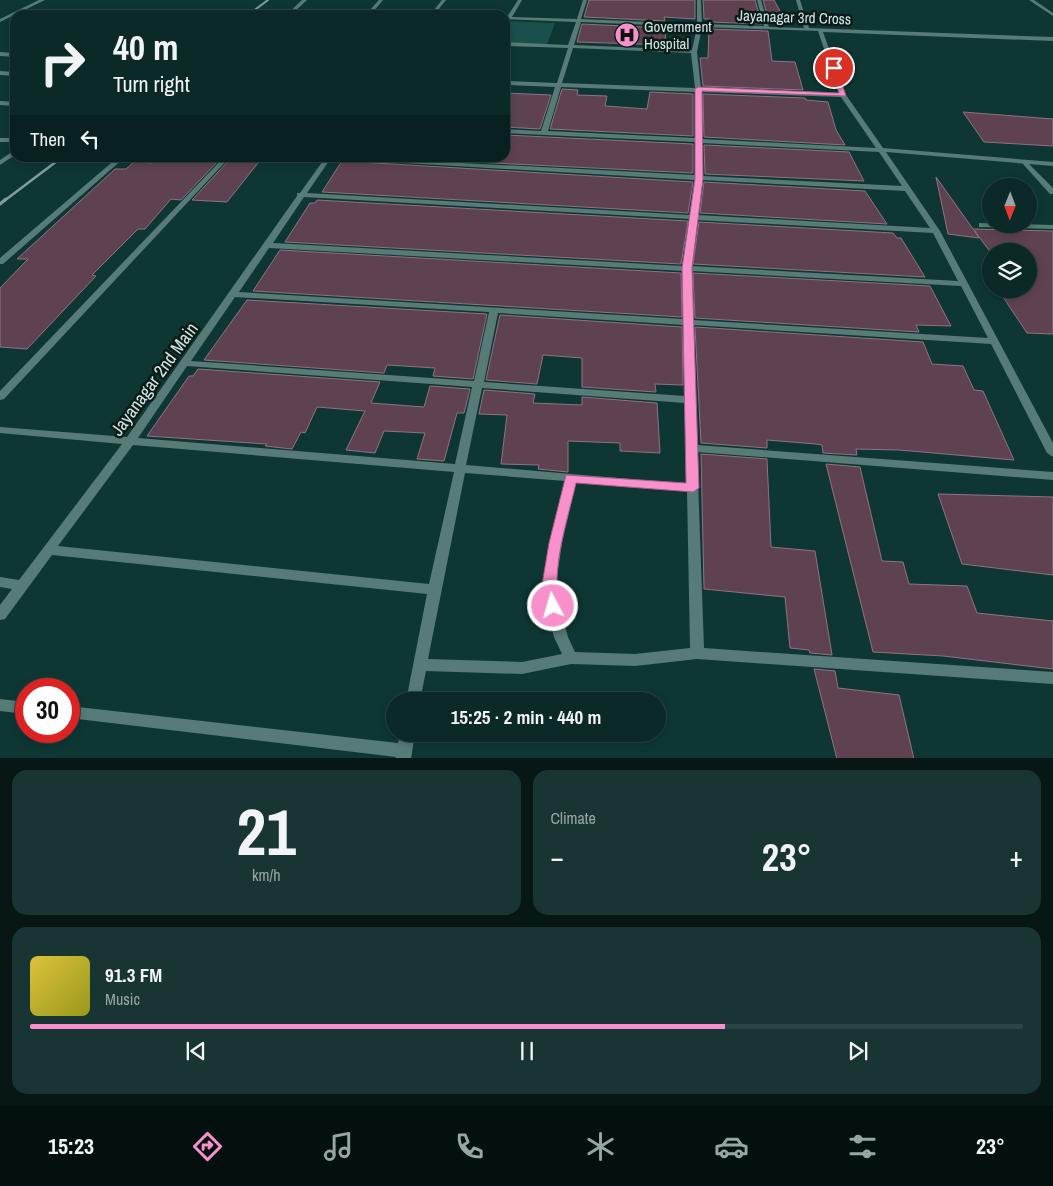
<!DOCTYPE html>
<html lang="en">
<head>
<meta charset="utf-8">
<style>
	:root { --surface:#0a2927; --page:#183533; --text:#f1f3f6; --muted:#99a6a7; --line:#2a4544; --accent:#f890cb }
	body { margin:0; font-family:"Archivo Narrow",sans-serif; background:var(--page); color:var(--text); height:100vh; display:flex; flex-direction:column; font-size:19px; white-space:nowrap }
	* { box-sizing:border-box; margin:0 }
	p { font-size:16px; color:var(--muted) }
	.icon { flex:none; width:28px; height:28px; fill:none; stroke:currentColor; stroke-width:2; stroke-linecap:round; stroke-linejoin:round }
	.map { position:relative; height:758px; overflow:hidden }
	.sheet { display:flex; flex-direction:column; gap:12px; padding:12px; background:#061715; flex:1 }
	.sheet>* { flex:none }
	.top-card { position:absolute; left:10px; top:10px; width:500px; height:152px; border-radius:15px; box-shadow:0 2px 8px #0003,0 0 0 1px var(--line); background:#0a2927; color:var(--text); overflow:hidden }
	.needle { width:32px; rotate:181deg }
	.fabs { position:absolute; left:982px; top:178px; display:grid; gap:10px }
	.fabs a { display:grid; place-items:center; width:55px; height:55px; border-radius:50%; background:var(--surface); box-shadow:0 2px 8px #0003,0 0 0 1px var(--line); font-size:25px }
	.speed { position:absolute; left:15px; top:678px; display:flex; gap:10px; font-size:25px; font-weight:700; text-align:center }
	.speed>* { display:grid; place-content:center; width:65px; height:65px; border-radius:50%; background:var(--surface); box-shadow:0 2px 8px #0003,0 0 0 1px var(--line); line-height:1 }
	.speed .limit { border:8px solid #d22; background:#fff; color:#111 }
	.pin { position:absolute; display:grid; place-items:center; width:42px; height:42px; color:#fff; margin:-21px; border:2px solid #fff; border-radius:50%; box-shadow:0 1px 5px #0007 }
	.me { position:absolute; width:55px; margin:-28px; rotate:354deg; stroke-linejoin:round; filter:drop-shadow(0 0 4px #0008) }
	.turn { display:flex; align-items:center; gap:18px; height:105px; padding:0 20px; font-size:22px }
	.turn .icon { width:65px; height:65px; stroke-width:2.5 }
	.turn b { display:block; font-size:35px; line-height:42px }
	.then { display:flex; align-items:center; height:48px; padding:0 20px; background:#0003; gap:10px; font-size:19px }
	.big { font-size:38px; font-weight:800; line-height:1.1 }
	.sheet .widget { flex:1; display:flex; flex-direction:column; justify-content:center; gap:8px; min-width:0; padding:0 18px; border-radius:15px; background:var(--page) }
	.sheet .dial { align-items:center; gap:0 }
	.dial b { font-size:65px; line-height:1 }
	.song { display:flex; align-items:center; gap:15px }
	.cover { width:60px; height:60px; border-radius:8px; background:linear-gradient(135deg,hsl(50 70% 55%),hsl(60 70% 35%)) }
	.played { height:5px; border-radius:2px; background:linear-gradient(90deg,var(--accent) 70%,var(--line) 70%) }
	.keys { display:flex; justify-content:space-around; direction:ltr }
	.heat { display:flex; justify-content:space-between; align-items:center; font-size:28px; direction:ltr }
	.sheet .tiles { flex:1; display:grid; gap:12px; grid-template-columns:1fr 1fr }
	.widget:last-child { grid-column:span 2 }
	.trip { position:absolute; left:386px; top:692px; width:280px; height:50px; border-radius:25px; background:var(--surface); box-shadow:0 2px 8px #0003,0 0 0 1px var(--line); font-weight:800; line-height:50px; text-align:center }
	.menu { display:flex; height:80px; justify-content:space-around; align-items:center; background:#041010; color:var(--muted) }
	.menu .icon { width:35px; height:35px }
	.menu .selected { color:var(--accent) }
	.menu b { font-size:22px; color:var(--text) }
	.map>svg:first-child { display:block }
</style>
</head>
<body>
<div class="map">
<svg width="1053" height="759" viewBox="0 0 1053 759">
	<rect width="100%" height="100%" fill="#0e3734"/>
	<path fill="#1a504c" d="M505,21L555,23L546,47L505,46Z"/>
	<g fill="#5f4251" stroke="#917282">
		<path d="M589,0H695V19L664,17L665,21L584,17Z"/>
		<path d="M703,0H755L762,24L710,22V19H704Z"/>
		<path d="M763,0H774L786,22H769Z"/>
		<path d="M582,24L665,28L666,45L577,42Z"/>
		<path d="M709,29L768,31L772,61L795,62L803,90L703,86L700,58H708Z"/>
		<path d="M562,89L578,90L577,95L607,96L605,106L647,109L650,92L693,94V136L550,129Z"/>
		<path d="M505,93L551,95L540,129L505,127Z"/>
		<path d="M703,94L805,98L806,100L828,102L836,130L845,145L704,137Z"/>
		<path d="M963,112L1053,119V146L984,142Z"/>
		<path d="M505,135L693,144V173L393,158H505Z"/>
		<path d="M704,145L849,152L864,181L705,174Z"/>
		<path d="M157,158H221L181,200L171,199L145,229H138L92,275L96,276L27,349L0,347V288L28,259H17L115,169H126L134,162L152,163Z"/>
		<path d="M231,158H262L227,202L192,200Z"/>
		<path d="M342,161L693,182L688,213L322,192Z"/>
		<path d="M936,177L973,229L1053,231V334L1027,333L999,291H1019L1017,289H1029V251H991V253L974,230L979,238L948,234Z"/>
		<path d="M704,182L865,191L887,224L700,213Z"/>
		<path d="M317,200L688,221L681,264L285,242L310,203H315Z"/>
		<path d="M699,222L893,233L897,238H901L925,277L693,264Z"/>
		<path d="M280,250L681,273L682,317L253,291Z"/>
		<path d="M693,273L930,286L951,326L916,325L919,332L695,318Z"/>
		<path d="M247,300L487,314L473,379L433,376L435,368L387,365L384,373L204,360Z"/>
		<path d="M500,315L682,327L683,385L655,384L656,392L582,387V358L543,355L537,384L486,380Z"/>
		<path d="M695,327L923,342L932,364L963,366L974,390L983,391L1014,460L899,450L856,449L857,455L823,453L822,445L816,444L767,440V448L701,443Z"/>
		<path d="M198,369L380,382L371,403L424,407L430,386L470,389L464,413H457L444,461L417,459L425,433L384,431L375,453L346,450L365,411L317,407L305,433L301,432L292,449L265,446L267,444L147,436L189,376H193Z"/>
		<path d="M484,390L535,394L533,403L582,405V397L657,403L660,453L620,451V443L568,441V472L538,469L539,465L501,464L507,415L479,414Z"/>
		<path d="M701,454L767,459L771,547L815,551L832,655L810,653L809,650L790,648L785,597L704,589Z"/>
		<path d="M826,464L860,467L882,561L903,562L909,584L967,586L977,613L1053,621V669L943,656L873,652Z"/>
		<path d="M938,494L1053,497V575L962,564Z"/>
		<path d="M814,669L835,671L838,688L899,695L914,759H837Z"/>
	</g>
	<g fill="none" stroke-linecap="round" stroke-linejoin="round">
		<g fill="#577b77" fill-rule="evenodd">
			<path d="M1024,160L1026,161L1053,188V194H1050L1022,163V161Z"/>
			<path d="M979,223L1053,225V229L982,227H979Z"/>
		</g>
		<g fill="#577b77" fill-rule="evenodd">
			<path d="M39,0H45L0,22V19Z"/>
			<path d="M379,0H383L373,12L413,14L415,15L292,12L290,11L292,10L368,12Z"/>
			<path d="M442,0H446L434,15H430Z"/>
			<path d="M518,0H522L512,17L577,19L583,0H587L581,19L697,24V0H701L702,24L764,26L757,0H761L769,27L804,28L796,0H800L809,28L1053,37V41L823,32L846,95L883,148L1053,162V166L886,152L940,231L1053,443V457L1047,453L991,344L693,325L697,445L1053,472V480L697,452L704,648L1053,672V684L697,659L635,666L571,664L522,674L426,671L420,701H406L427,594L52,555L5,619L0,620V605L12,589L0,587V577L19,580L122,444L0,433V427L127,437L297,196V193H300L325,158H331L307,193L690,215L695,180L335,159L334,158H366L695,175V142L505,133V129L541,131L555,87L505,85V81L557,83L568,48L505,46V42L568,45L576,22L505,19V17H507ZM581,22L697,27L692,50L574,45ZM702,27L818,31L839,93L701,88L697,52ZM573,48L691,53L695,88L562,83ZM561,87L695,92V138L548,131ZM701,92L841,97L876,148L702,139ZM702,143L879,152L902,186L703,176ZM702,180L905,191L930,228L698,215ZM304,197L690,219L683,266L273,243ZM697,220L933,233L958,281L691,266ZM269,248L683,271L684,319L239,292ZM691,271L961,286L988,338L693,320ZM235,297L489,312L474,381L191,361ZM498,313L684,325L685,396L484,382ZM187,366L472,387L455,464L138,438ZM482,388L685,403L687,484L466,465ZM133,445L454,472L429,584L58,546ZM465,473L565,481L550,543L541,591L554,637L562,654L522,662L428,659ZM576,482L687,491L690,648L635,654L575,652L568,637L555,591L562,543Z"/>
			<path d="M1029,0H1034L1053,13V16Z"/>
			<path d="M0,52L15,53V57L0,56Z"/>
			<path d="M0,71L15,72V76L0,75Z"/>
			<path d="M0,101L15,102V106L0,105Z"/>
			<rect x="0" y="138" width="15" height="4"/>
			<path d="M15,150V155L0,165V160Z"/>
			<path d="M223,158H229L4,399L0,400V391Z"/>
			<path d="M0,699L26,702V714L0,711Z"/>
			<path d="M69,706L398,743L400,734H415L411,759H395L396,757L69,718Z"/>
		</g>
		<g fill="#577b77" fill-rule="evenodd">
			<path d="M302,0H307L291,15H286Z"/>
			<path d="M117,158H124L3,264H0V258Z"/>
		</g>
		<path stroke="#819e9c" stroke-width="2" d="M248,15L268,0"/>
		<path stroke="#819e9c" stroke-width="2.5" d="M4,201L61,158"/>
		<path stroke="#819e9c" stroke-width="3" d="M0,204L6,199"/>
	</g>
	<path fill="#f890cb" stroke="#a15e84" d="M834,66L837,68L846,96L702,91L703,179L692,268L699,488L693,492L576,483C568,519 550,570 560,606L558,610H547L541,591L549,543L566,475L686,483L682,268L695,179V89L698,87L839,93L830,68Z"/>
	<defs>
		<symbol id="hospital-disc" viewBox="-11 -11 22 22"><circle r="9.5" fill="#f890cb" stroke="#0a1b19"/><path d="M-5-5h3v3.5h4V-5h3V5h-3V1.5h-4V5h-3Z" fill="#111"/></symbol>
	</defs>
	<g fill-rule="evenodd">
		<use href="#hospital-disc" x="613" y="21" width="28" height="28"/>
	</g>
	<g text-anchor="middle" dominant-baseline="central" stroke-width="5" stroke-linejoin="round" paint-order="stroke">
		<g font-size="15" fill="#d2e7e5" stroke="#0a1b19">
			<text transform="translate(794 17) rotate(2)">Jayanagar 3rd Cross</text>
		</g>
		<g font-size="15" fill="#d2e7e5" stroke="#0a1b19" text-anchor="start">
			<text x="644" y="26">Government<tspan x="644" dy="17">Hospital</tspan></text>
		</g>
		<g font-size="18" fill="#d2e7e5" stroke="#0a1b19">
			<text transform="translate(154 379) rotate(-54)">Jayanagar 2nd Main</text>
		</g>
	</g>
</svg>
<div class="fabs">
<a><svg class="needle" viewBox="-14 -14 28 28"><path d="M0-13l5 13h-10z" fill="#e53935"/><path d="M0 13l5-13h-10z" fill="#99a6a7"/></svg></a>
<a><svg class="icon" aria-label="layers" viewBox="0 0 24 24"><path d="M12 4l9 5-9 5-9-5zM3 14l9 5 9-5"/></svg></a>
</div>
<div class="speed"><div class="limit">30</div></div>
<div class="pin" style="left:834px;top:68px;background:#d93025"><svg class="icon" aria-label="arrive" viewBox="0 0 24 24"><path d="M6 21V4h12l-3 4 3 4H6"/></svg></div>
<svg class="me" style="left:553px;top:606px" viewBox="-20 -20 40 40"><circle r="17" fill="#f890cb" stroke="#fff" stroke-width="3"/><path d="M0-11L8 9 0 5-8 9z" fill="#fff"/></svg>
<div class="trip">15:25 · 2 min · 440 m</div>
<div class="top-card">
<div class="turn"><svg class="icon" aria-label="right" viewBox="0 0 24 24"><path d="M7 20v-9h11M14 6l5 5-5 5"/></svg><div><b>40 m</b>Turn right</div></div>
<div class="then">Then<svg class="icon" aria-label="left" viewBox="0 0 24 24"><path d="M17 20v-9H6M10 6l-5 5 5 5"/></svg></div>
</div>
</div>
<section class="sheet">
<div class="tiles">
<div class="widget dial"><b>21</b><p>km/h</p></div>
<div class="widget"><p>Climate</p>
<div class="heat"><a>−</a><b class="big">23°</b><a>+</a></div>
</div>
<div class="widget">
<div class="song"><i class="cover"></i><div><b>91.3 FM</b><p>Music</p></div></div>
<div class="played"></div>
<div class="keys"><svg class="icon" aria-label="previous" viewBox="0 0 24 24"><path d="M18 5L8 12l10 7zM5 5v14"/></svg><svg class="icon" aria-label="pause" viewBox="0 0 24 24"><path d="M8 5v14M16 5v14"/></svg><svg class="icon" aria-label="next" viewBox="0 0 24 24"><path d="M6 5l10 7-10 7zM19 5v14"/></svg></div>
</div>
</div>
</section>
<nav class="menu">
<b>15:23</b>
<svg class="icon selected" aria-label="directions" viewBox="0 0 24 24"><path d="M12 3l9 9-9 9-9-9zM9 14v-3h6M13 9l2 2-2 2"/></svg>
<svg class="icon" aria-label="music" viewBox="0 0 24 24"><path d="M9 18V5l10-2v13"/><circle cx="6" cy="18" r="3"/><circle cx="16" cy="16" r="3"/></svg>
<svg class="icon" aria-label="phone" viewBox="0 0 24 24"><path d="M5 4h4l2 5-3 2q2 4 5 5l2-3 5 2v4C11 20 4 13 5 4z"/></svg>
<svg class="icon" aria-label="climate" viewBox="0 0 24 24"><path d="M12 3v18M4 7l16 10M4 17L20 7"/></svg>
<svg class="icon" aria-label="car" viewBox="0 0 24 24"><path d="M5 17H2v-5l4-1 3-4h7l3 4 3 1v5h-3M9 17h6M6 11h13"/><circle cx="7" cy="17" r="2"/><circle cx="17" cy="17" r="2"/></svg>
<svg class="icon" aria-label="filters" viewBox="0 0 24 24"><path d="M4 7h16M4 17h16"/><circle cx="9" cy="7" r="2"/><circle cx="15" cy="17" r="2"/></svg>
<b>23°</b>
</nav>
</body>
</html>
